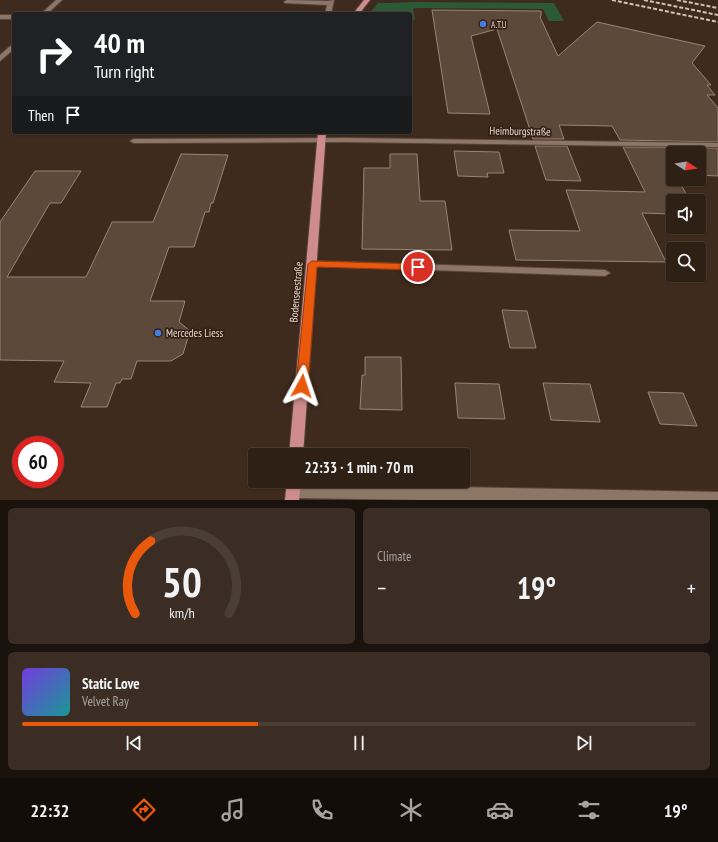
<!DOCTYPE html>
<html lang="en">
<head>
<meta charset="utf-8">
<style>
	:root { --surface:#2f2016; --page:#3b2d23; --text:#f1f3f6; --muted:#a7a3a1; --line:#4a3e35; --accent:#ea580c }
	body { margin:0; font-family:"PT Sans Narrow",sans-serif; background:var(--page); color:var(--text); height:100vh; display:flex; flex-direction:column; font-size:15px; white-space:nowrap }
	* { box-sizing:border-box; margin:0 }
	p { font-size:13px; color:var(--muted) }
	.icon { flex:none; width:22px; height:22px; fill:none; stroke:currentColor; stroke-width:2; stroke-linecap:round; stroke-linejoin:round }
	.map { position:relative; height:500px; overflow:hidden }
	.drawer { display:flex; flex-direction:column; gap:8px; padding:8px; background:#1a120c; flex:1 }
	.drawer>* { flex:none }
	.top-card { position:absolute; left:12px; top:12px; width:400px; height:122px; border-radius:4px; box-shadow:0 1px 3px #0004,0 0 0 1px var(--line); background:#202124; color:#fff; overflow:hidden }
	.needle { width:26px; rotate:102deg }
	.buttons { position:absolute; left:666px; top:146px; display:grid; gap:8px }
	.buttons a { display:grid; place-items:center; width:40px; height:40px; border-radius:4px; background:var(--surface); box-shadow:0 1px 3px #0004,0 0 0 1px var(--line); font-size:20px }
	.speed { position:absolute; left:12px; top:436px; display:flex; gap:8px; font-size:20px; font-weight:700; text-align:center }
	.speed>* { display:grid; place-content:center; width:52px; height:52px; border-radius:50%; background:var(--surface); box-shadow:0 1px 3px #0004,0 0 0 1px var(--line); line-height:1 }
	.speed .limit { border:6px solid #d22; background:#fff; color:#111 }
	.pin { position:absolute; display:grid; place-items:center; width:34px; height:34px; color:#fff; margin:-17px; border:2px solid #fff; border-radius:50%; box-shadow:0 1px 4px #0007 }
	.me { position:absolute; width:44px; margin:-22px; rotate:5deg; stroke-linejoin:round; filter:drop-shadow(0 0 3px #0008) }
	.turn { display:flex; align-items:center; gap:14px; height:84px; padding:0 16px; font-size:18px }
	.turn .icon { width:52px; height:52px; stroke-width:2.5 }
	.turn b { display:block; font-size:28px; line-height:34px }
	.then { display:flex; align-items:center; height:38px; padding:0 16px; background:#0003; gap:8px; font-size:15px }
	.big { font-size:30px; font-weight:600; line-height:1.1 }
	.drawer .tile { flex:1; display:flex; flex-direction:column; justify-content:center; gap:6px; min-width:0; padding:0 14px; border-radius:6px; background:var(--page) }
	.drawer .dial { align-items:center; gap:0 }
	.dial svg { height:104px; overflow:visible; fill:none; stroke:var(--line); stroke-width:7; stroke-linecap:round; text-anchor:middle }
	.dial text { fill:var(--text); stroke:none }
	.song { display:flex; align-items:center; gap:12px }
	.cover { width:48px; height:48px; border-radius:6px; background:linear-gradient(135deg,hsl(260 70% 55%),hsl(180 70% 35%)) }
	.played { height:4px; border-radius:2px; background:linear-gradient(90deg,var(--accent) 35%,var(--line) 35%) }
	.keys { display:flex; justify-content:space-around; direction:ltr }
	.heat { display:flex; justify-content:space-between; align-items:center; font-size:22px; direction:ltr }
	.drawer .tiles { flex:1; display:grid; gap:8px; grid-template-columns:1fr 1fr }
	.tile:last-child { grid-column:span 2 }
	.trip { position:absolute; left:248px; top:448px; width:222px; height:40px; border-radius:4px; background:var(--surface); box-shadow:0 1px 3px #0004,0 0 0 1px var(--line); font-weight:600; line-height:40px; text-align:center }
	.tab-bar { display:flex; height:64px; justify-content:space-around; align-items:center; background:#130d09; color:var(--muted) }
	.tab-bar .icon { width:28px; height:28px }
	.tab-bar .selected { color:var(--accent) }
	.tab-bar b { font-size:18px; color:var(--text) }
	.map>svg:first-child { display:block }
</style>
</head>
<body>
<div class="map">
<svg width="718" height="500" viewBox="0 0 718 500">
	<rect width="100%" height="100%" fill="#3f2b1d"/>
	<path fill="#2c5a37" d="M414,2L554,3L564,21H549L543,9L415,8L413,9L415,20H410V14H369L378,3H390L389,5L390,3Z"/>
	<g fill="#5d4939" stroke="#9a8472">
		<path d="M432,10L541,11V16L540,17L558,56L597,22L705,46L692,63L711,85H707L715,95H707L718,108V142L620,140L612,126L559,125L564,139H533L497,29L471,36L490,114L448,113Z"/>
		<path d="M535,146H567L581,181L546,180Z"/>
		<path d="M623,147L718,148V176L699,175V153H673V179H678L690,201H673V214L642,213L666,262L516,260L509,230L580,231L566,190L645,192Z"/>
		<path d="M454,151L499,152L504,173H487L488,177L458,176Z"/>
		<path d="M181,154L228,155L213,203H211L209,212H205L194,247H169L150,301H185L179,322L190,331L183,354L171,361H137L131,379H122L120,383H116L107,407H81L91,383L54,382L64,361L0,360V222L35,171H81L61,203H50L7,277H86L112,222H153Z"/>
		<path d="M390,154H417L420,201H445L452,250L362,249L364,168H390Z"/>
		<path d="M502,310L527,311L536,348H510Z"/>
		<path d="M365,357H401L402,410L360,409L362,375H365Z"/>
		<path d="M455,383L499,384L505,419L458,418Z"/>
		<path d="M543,383L590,384L600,422L551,420Z"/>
		<path d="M648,392L683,393L697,426L660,424Z"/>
	</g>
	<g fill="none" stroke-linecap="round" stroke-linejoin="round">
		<defs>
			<g id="service">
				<path d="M287,0L328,1L334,0L331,14H325L327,5L285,3L284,2Z"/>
				<path d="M312,261L605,270L610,273L605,276L308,266L307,264Z"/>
			</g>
			<g id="minor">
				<path d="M56,0H62L47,14H41Z"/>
				<rect x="0" y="15" width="14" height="4"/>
				<path d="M14,43V49L0,61V55Z"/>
				<path d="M345,138L718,143V147L345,142L134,143L130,141L134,139Z"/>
				<path d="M293,484L718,492V500H422L293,498L288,496L286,491L288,486Z"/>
			</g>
			<g id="primary">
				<path d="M364,0H370L359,14H353Z"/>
				<path d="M318,132H326L303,455H289Z"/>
				<path d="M287,481H301L299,500H285Z"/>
			</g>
		</defs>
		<use href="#service" stroke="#58463b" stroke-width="2"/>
		<use href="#minor" stroke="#58463b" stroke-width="2"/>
		<use href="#primary" stroke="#58463b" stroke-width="2"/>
		<use href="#service" fill="#8e7667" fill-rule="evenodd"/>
		<use href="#minor" fill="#8e7667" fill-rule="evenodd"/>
		<use href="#primary" fill="#ce8c8d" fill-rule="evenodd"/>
		<g stroke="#d2c3ba" stroke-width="2" stroke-dasharray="4 2" stroke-linecap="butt">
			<path d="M612,0L718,22"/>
			<path d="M644,0L718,15"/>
			<path d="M677,0L718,8"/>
		</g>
	</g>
	<path fill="#ea580c" stroke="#983908" d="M312,261L418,264L422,267L418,270L317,267L308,386L306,389L302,390L298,389L296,386L308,264Z"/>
	<g fill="#3f7fe0" stroke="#352114" stroke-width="1.5">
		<circle cx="483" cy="24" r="4"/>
		<circle cx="158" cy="333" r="4"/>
	</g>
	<g text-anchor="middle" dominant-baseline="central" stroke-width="3.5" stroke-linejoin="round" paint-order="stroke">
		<g font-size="9" fill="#e6d8d0" stroke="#352114" text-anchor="start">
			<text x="491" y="24">A.T.U</text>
		</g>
		<g font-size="11" fill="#e6d8d0" stroke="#352114">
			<text transform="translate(520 131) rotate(1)">Heimburgstraße</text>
			<text transform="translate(296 292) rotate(-85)">Bodenseestraße</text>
		</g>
		<g font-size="11" fill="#e6d8d0" stroke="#352114" text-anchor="start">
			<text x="166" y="333">Mercedes Liess</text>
		</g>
	</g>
</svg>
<div class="buttons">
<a><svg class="needle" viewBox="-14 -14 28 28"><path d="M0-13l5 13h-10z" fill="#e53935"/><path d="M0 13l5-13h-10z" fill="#a7a3a1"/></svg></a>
<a><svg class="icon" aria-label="sound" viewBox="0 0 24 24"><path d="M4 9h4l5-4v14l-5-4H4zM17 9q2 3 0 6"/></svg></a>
<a><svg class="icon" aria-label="search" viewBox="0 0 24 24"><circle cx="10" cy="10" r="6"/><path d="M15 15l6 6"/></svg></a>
</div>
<div class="speed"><div class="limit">60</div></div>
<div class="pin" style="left:418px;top:267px;background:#d93025"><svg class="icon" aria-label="arrive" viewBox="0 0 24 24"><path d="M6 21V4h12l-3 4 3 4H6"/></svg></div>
<svg class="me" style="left:302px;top:386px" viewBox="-20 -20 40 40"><path d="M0-17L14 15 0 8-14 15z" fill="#ea580c" stroke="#fff" stroke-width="4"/></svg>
<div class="trip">22:33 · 1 min · 70 m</div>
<div class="top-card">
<div class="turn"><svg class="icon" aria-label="right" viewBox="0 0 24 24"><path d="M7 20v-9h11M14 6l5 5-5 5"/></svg><div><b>40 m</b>Turn right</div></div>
<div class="then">Then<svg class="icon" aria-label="arrive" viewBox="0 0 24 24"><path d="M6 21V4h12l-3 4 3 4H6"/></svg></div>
</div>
</div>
<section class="drawer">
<div class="tiles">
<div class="tile dial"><svg viewBox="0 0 100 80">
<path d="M14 69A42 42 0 1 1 86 69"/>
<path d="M14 69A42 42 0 0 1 26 13" stroke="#ea580c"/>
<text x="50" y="56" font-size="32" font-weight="700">50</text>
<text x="50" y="72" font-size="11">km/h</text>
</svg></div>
<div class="tile"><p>Climate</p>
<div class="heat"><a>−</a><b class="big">19°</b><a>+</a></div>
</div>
<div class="tile">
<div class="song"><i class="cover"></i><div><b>Static Love</b><p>Velvet Ray</p></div></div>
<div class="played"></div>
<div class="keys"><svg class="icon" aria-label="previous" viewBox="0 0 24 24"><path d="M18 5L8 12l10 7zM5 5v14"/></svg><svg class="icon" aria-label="pause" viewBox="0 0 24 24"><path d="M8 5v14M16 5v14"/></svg><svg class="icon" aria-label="next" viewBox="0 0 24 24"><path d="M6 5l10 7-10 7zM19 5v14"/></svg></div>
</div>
</div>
</section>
<nav class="tab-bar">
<b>22:32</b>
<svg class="icon selected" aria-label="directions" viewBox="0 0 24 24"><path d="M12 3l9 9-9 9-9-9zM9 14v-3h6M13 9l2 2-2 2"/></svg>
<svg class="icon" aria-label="music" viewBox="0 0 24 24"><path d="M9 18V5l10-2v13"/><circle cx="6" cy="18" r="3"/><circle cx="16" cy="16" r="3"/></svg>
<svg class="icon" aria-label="phone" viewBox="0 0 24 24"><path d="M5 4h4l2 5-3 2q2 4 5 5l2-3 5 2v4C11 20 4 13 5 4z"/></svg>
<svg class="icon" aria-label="climate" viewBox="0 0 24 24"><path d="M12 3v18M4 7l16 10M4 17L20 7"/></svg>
<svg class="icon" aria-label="car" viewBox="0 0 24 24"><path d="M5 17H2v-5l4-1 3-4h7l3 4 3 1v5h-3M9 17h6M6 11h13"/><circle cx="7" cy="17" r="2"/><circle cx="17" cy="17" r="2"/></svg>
<svg class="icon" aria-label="filters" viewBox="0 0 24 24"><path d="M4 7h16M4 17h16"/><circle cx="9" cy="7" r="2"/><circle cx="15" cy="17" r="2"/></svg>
<b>19°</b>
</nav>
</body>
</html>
